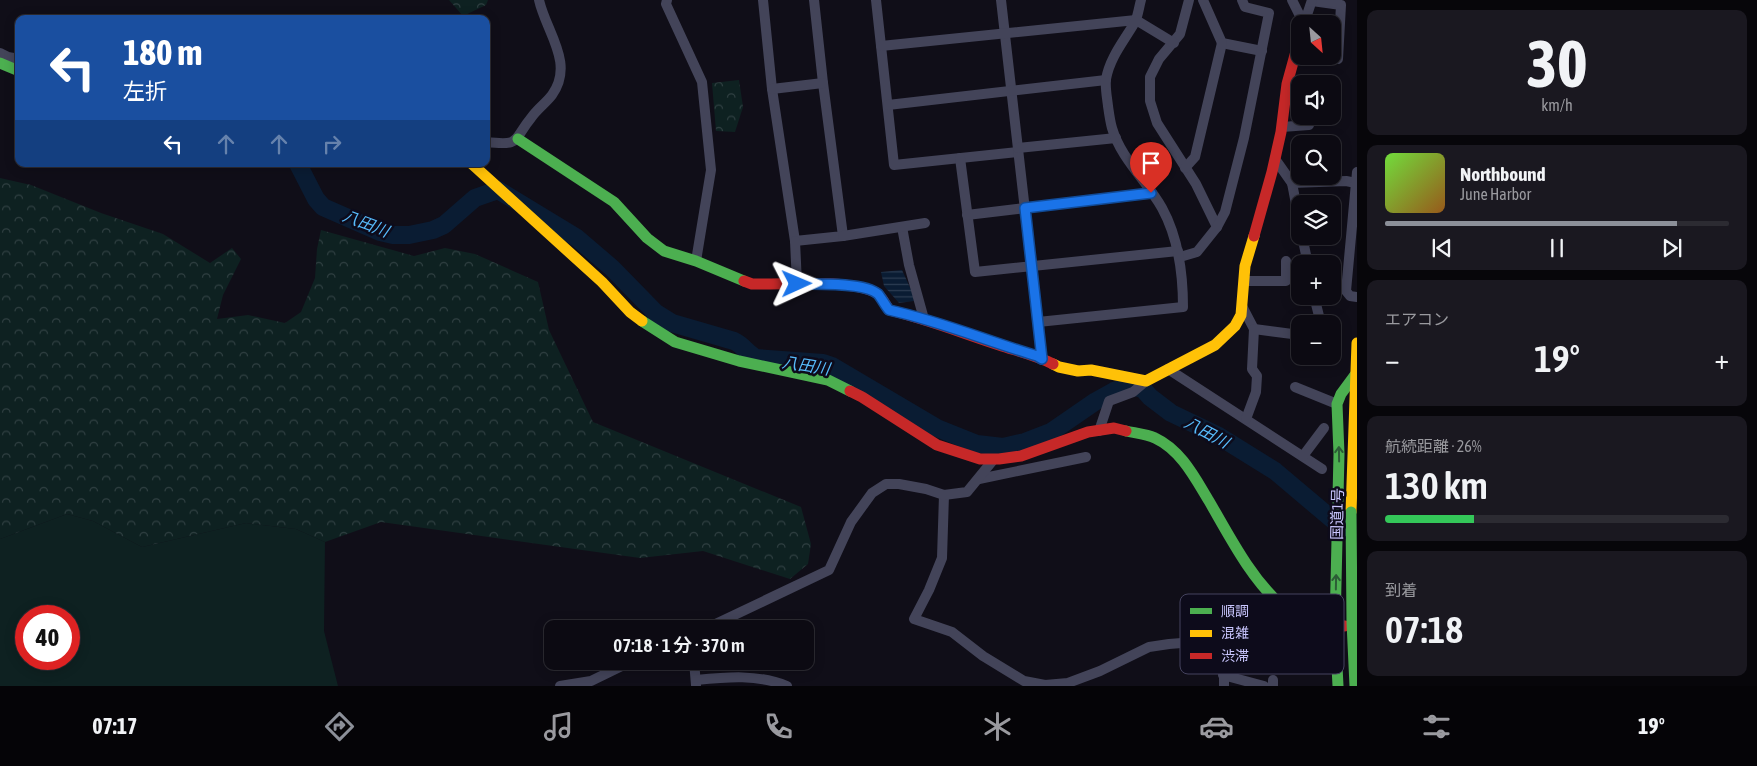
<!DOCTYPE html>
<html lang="ja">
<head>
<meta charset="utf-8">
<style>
	:root { --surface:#0c0a12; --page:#1a1820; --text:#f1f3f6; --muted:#9a9a9f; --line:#2c2b32; --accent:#8c9099 }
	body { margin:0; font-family:"Asap Condensed","Noto Sans JP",sans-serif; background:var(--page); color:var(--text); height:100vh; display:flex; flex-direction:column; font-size:19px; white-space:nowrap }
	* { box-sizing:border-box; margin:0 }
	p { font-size:16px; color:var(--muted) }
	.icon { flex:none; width:28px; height:28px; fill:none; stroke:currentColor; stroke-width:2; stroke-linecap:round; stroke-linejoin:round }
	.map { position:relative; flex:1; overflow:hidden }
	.sheet { display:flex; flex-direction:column; gap:10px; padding:10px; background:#07060a; width:400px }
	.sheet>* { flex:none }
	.banner { position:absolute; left:15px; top:15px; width:475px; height:152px; border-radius:10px; box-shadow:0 2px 12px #0003,0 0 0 1px var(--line); background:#1a4fa0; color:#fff; overflow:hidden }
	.needle { width:32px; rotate:153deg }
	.buttons { position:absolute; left:1291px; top:15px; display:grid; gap:10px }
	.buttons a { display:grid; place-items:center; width:50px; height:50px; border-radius:10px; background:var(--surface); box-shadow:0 2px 12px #0003,0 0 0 1px var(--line); font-size:25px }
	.speed { position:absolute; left:15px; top:605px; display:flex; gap:10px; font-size:25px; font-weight:700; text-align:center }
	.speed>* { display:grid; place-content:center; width:65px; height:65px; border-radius:50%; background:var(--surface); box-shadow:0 2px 12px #0003,0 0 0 1px var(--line); line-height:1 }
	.speed .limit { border:8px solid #d22; background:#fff; color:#111 }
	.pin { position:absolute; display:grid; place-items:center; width:42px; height:42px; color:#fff; margin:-51px -21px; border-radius:50% 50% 50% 0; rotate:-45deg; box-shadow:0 0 5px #0007 }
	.pin .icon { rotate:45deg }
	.me { position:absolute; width:55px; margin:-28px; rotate:89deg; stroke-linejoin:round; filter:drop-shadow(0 0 4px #0008) }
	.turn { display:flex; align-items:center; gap:18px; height:105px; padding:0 25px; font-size:22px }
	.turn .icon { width:65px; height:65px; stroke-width:2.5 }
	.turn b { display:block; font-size:35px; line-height:42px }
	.lanes { display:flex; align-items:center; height:48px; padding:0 25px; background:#0003; justify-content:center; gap:25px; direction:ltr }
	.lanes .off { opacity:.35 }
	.big { font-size:38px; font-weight:600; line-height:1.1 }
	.sheet .tile { flex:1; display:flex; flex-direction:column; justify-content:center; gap:8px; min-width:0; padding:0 18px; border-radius:10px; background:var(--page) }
	.sheet .dial { align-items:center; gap:0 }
	.dial b { font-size:65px; line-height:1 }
	.song { display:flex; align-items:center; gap:15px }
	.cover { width:60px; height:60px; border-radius:8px; background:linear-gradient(135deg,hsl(100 70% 55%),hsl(30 70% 35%)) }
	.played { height:5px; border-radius:2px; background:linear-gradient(90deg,var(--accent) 85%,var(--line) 85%) }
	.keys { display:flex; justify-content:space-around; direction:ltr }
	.heat { display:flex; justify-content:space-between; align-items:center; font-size:28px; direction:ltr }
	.charge { height:8px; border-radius:4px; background:linear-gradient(90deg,#34c759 26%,var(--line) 0) }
	.trip { position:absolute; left:544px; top:620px; width:270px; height:50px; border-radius:10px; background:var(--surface); box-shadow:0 2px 12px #0003,0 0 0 1px var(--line); font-weight:600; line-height:50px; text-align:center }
	.tabs { display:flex; height:80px; justify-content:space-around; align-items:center; background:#050407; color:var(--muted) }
	.tabs .icon { width:35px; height:35px }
	.tabs .active { color:var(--accent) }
	.tabs b { font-size:22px; color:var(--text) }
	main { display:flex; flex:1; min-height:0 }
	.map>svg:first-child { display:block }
</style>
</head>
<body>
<main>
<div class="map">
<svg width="1357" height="686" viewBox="0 0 1357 686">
	<defs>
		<pattern id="forest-crowns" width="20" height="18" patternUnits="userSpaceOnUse" patternTransform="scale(1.25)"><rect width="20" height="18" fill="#0e2121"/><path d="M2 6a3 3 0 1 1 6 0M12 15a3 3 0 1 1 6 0" fill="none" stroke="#304042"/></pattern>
		<pattern id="water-rules" width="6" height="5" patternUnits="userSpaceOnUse" patternTransform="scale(1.25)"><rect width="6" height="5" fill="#0a1c33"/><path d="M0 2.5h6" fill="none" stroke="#2c3c52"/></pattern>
	</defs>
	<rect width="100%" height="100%" fill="#100e18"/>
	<path fill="#0e2121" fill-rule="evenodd" d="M67,514L93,521L142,547L246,523L296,529L325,542L324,631L338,686H0V539ZM26,616H69V659H26Z"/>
	<g fill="url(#forest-crowns)">
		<path d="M449,0H488L486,5L463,16Z"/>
		<path d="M739,80L743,107L735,132L716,131L712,83Z"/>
		<path d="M0,178L31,185L101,213L163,234L210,263L232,248L241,259L223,295L217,319L248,315L285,323L301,312L315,278L317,249L321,230L414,256L445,248L475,254L538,282L549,330L593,422L801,507L811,544L808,564L790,579L703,551L640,558L381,522L325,542L296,529L246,523L142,547L93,521L67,514L0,539Z"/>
	</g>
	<path fill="url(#water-rules)" d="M902,270L913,294L914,301L899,303L884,286L881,272Z"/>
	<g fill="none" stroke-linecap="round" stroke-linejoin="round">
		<path stroke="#0a1c33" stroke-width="18" d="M298,164L316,199L323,207L380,232L393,235H409L433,230L444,225L475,198L498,190L577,238L612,268L656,313L672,323L734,341C743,345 747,353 756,358L823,363L832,366L937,428L977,444L1003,447L1025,442L1051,432L1096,401L1114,391L1131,386L1143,389L1150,397L1171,413L1217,435L1275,471L1346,531"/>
		<g stroke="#434459" stroke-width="10">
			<path d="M667,0L666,4L702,82L711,170L696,261"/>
			<path d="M763,0L772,89L795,241L843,236L823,83L814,0"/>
			<path d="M876,0L894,165L1018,152"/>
			<path d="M1001,0L1042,359"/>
			<path d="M1189,0L1180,34L1159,59L1150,77V101L1157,123L1196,184L1217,227"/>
			<path d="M1203,0L1222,43L1262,51"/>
			<path d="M1292,0L1299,14L1305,18"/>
			<path d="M1312,1L1341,5L1338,59"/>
			<path d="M1304,24L1312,0"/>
			<path d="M881,46L1136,20L1174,43"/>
			<path d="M0,53L8,57L19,59"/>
			<path d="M772,89L823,83"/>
			<path d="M888,105L1106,80"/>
			<path d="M1282,127L1309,125"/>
			<path d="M486,142C522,146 512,141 531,118C537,109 546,103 552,95C575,63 546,32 539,0"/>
			<path d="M1018,148L1116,138"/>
			<path d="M960,158L975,272L1178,251"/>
			<path d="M1275,159L1292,183L1346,181L1356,183"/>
			<path d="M1185,168L1195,157L1222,43"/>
			<path d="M1357,172L1346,291L1350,296L1357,297"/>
			<path d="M1292,183L1300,225"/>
			<path d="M967,215L1151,193"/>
			<path d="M902,227L909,265L924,319"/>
			<path d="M843,236L925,223"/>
			<path d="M1302,236L1308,264"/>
			<path d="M795,241L797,284"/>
			<path d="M1180,257L1197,252L1217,227L1225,212L1244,138L1269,13L1245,7L1242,0"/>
			<path d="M1244,281H1286V261"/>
			<path d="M1314,296L1321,324"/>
			<path d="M1242,306L1254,329"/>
			<path d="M1038,322L1183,307C1183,273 1179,239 1162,208C1147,181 1121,159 1112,128C1110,121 1109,113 1108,106C1107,97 1105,88 1106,79C1110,57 1124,41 1135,22C1138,16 1139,7 1141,0"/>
			<path d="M1168,369L1322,469"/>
			<path d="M1295,387L1337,404"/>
			<path d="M1246,419L1256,392L1257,376L1252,369L1254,329L1300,335"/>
			<path d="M1099,431L1109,401L1133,392L1146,381"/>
			<path d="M1303,456L1324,428"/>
			<path d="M979,479L1086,457"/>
			<path d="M944,495L942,558L929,590L914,619L952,632L983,656L1024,681L1045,685L1068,683L1100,671L1149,647L1169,644L1298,634L1303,619"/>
			<path d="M705,629L829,570L851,522L872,493L886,484H899L926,489L944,495L967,492L994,459"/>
			<path d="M694,661L696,685"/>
			<path d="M1223,675L1264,686"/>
			<path d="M696,680C727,677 758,674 787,686"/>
			<path d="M560,686L591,681L632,661"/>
			<path d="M1224,686V641"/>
			<path d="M1273,686V680"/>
		</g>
		<g stroke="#4caf50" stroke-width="11">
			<path d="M0,63L19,71"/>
			<path d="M518,139L614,202L647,238L664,251L696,261L744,281"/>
			<path d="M642,321L675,342L739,361L828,380L850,391"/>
			<path d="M1126,431C1135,433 1147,434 1155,438C1181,450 1195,478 1209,501C1230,537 1250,577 1281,605"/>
			<path d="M1338,686L1335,626L1339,454L1337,404L1341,394L1355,375"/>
		</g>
		<g stroke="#ffc107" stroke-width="11">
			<path d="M472,164L602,282L630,312L642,321"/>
			<path d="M1053,364L1059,367L1078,371L1091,370L1146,381L1215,345L1235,326L1241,315L1245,266L1254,236"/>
			<path d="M1351,512L1357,343"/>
		</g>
		<g stroke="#c62828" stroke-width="11">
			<path d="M1254,236L1272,172L1281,132L1287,84L1300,37"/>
			<path d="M744,281L752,284C784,285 847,279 875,292C881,295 885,304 889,310C927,319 962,333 999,345C1017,351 1035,355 1053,364"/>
			<path d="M850,391L862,397L937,445L980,459H999L1021,456L1088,432L1114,428L1126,431"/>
			<path d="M1281,605C1299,621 1321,625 1345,626"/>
		</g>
		<path stroke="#4caf50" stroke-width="11" d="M1351,512L1352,622L1355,686"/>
	</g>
	<defs><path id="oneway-shaft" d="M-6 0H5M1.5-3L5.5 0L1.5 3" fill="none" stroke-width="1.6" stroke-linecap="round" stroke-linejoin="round" transform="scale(1.25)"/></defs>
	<g stroke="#2c5d36">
		<use href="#oneway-shaft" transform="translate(1339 454) rotate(-91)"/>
		<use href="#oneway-shaft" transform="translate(1336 582) rotate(-89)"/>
	</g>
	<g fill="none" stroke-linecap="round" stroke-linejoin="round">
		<defs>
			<path id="route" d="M797,284C815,284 865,282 878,294C882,299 885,305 889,310C940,321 987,341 1037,356L1042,359L1025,208L1151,193"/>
		</defs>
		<use href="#route" stroke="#114b97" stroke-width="12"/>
		<use href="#route" stroke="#1a73e8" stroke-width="9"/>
	</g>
	<g text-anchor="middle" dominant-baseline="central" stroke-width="5" stroke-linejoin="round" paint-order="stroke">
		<g font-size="15" fill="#c9c6fe" stroke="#0d0b1b">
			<text transform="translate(1337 514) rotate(-89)">国道1号</text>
		</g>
		<g font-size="16" font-style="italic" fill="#57bbfb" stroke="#0d0b1b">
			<text transform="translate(366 223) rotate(21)">八田川</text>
			<text transform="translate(806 365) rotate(9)">八田川</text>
			<text transform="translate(1207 432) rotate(28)">八田川</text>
		</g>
	</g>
	<rect x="1180" y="594" width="164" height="80" rx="8" fill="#0d0b1b" stroke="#45435f" stroke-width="1"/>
	<rect x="1190" y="608" width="22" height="6" fill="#4caf50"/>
	<rect x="1190" y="630" width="22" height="7" fill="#ffc107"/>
	<rect x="1190" y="653" width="22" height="6" fill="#c62828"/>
	<g font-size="14" fill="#c9c6fe">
		<text x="1221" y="616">順調</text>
		<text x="1221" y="638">混雑</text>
		<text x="1221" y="661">渋滞</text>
	</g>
</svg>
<div class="buttons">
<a><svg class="needle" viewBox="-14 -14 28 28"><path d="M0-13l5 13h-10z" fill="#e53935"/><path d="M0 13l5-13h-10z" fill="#9a9a9f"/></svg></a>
<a><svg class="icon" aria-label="sound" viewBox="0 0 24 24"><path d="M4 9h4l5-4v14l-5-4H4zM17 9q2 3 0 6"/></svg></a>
<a><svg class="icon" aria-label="search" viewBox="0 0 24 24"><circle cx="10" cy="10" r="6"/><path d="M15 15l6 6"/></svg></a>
<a><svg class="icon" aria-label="layers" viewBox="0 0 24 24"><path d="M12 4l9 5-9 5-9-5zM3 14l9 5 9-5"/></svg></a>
<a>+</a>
<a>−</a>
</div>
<div class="speed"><div class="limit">40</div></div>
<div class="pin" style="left:1151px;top:193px;background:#d93025"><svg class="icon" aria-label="arrive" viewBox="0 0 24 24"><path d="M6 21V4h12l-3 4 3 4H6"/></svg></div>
<svg class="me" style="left:797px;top:284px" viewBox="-20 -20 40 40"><path d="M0-17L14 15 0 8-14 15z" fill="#1a73e8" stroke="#fff" stroke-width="4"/></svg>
<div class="trip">07:18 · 1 分 · 370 m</div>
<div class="banner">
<div class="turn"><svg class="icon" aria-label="left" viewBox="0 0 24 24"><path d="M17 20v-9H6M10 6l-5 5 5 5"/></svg><div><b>180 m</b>左折</div></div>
<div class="lanes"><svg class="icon" aria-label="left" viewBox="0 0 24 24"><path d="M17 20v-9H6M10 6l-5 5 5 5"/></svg><svg class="icon off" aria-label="ahead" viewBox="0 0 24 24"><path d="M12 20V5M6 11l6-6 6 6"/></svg><svg class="icon off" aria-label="ahead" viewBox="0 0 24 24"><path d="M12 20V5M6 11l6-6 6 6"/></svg><svg class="icon off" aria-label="right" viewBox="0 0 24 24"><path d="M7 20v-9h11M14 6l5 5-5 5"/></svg></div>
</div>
</div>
<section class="sheet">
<div class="tile dial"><b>30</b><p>km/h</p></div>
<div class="tile">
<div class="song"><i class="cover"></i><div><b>Northbound</b><p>June Harbor</p></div></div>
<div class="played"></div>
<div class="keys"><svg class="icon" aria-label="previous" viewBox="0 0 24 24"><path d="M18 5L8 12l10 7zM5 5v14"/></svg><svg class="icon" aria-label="pause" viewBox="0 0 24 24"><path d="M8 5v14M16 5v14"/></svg><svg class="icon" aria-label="next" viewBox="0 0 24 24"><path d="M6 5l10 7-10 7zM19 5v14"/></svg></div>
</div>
<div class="tile"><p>エアコン</p>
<div class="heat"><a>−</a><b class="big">19°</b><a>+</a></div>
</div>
<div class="tile"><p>航続距離 · 26%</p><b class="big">130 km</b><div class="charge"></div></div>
<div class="tile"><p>到着</p><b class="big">07:18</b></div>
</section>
</main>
<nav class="tabs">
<b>07:17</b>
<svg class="icon active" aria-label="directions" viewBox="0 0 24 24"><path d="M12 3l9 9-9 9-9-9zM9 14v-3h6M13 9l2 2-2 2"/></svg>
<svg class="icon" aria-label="music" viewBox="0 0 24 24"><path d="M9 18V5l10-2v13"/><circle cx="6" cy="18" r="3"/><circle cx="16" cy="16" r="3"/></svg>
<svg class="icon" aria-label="phone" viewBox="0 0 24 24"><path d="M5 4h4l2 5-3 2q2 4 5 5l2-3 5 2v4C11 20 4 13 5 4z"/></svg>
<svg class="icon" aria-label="climate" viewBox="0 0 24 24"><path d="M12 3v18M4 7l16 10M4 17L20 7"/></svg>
<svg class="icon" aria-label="car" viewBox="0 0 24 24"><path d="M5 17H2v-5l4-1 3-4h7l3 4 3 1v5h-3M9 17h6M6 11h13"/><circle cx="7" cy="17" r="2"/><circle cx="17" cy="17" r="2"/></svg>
<svg class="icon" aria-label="filters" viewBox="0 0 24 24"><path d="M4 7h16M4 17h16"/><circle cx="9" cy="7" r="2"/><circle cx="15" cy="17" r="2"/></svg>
<b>19°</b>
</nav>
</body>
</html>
